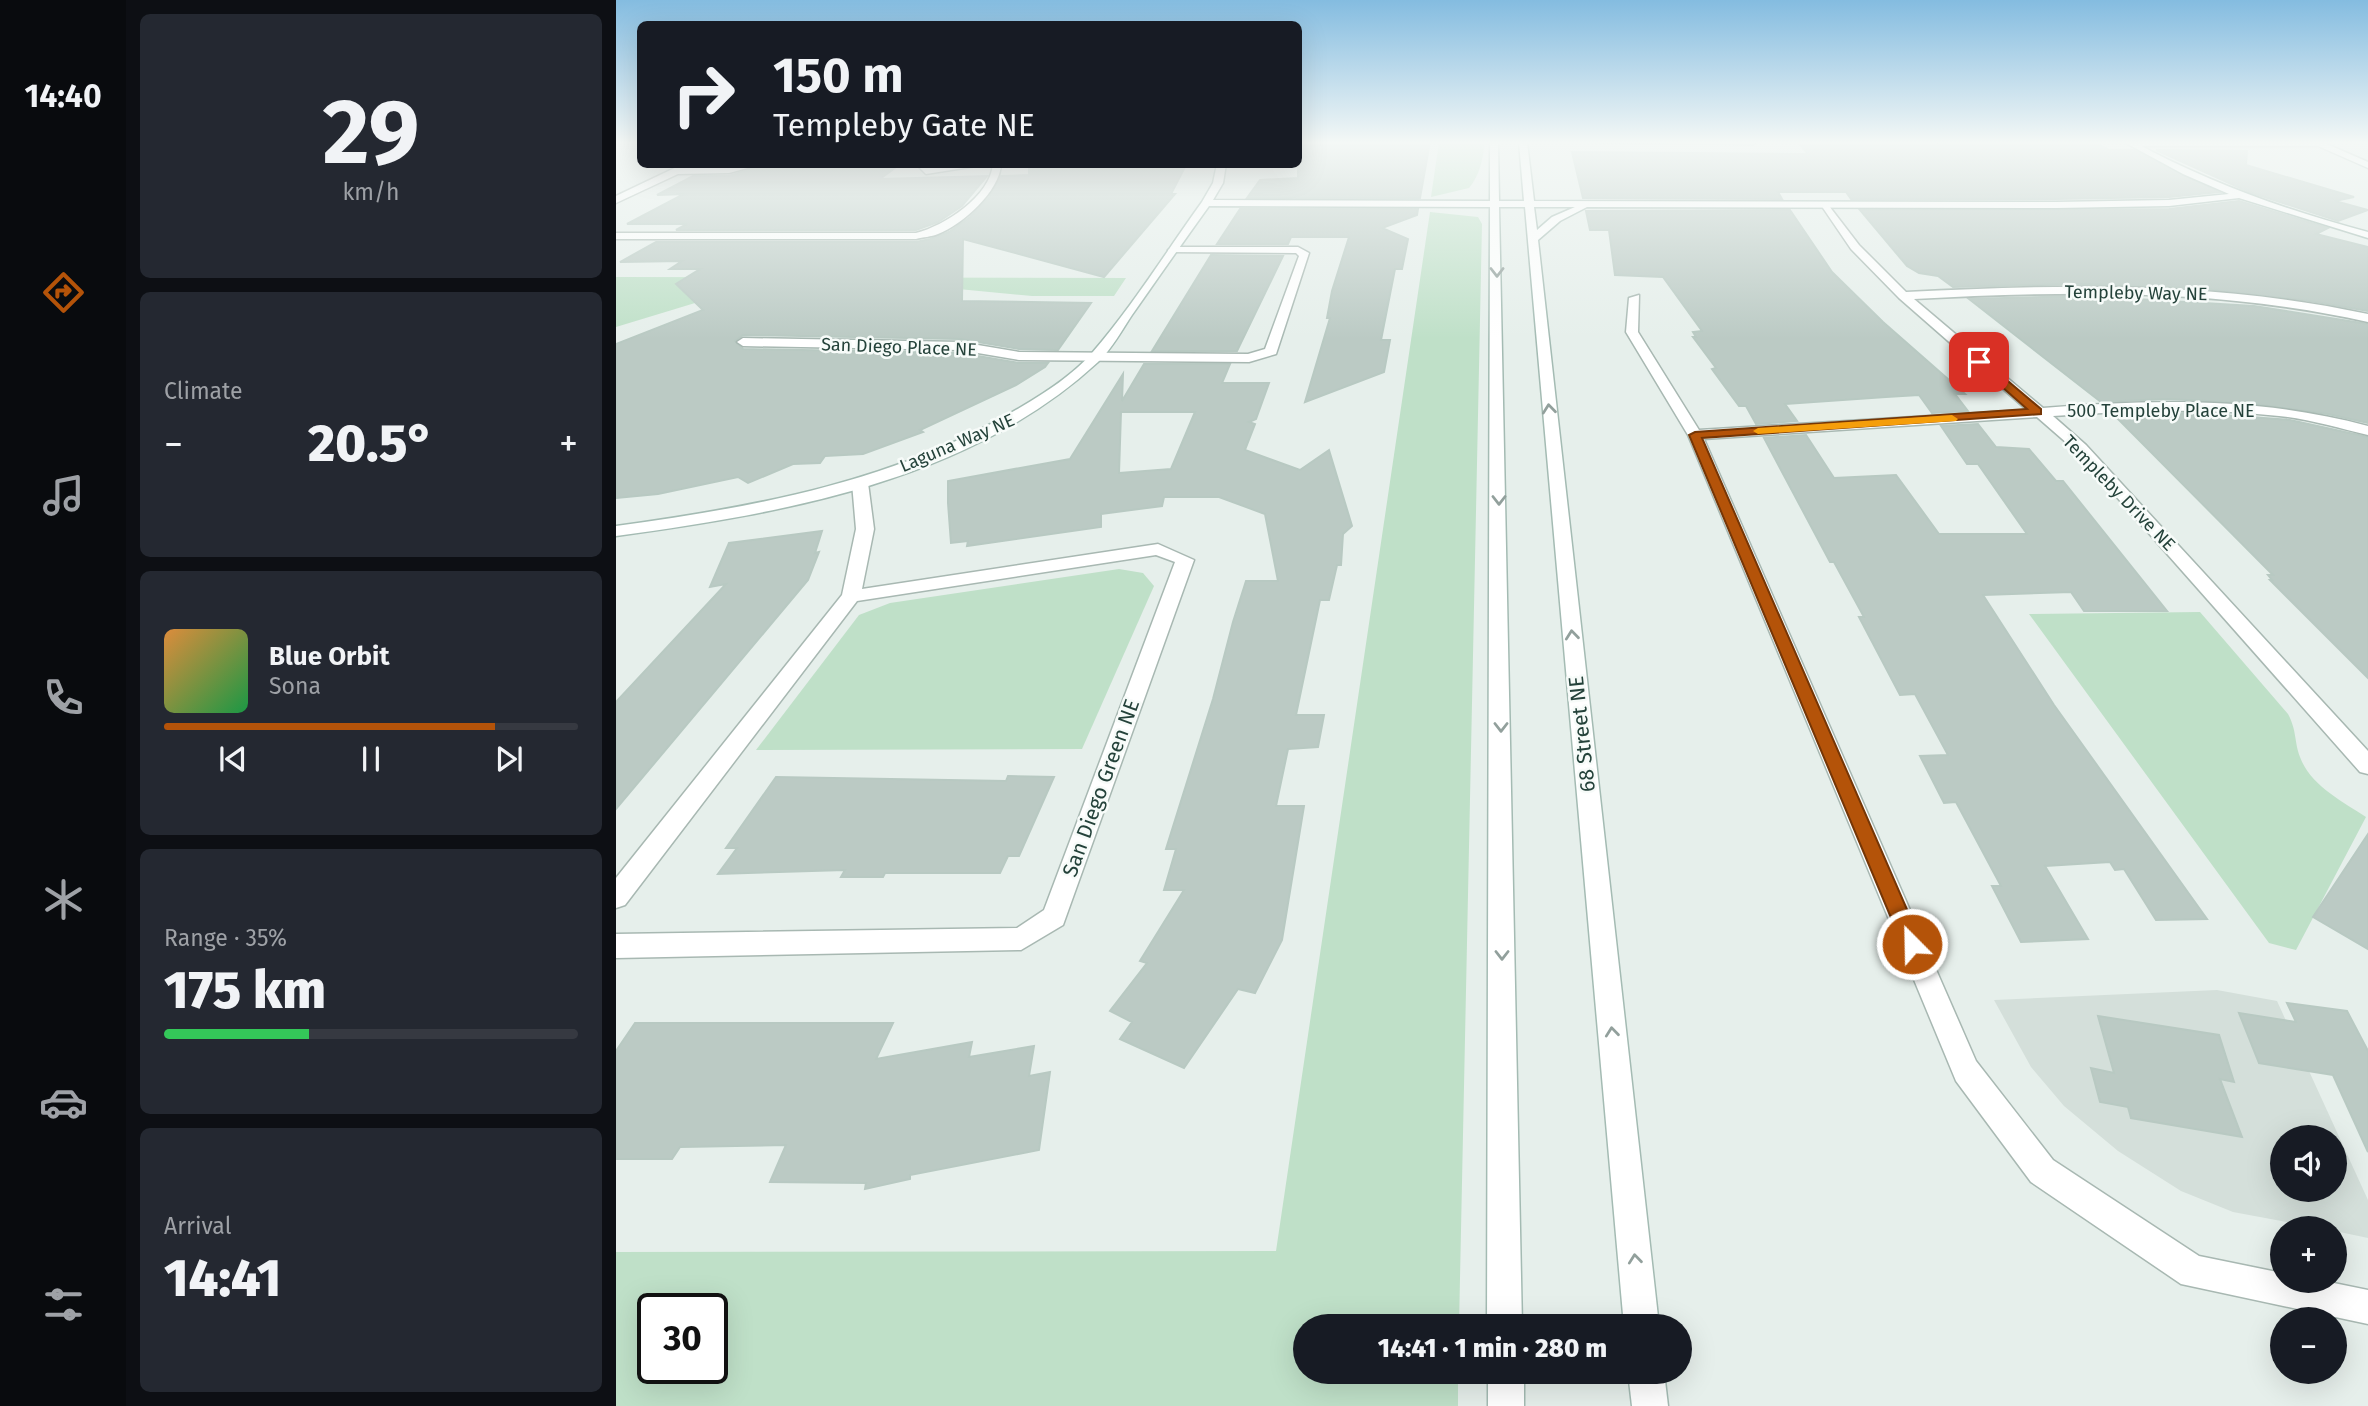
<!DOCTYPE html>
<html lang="en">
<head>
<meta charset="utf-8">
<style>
	:root { --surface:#171b24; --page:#242831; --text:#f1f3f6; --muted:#9ea1a6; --line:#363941; --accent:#b45309 }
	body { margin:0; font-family:"Fira Sans",sans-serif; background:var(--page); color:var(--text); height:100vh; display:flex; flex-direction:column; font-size:26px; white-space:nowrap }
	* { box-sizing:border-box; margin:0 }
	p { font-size:23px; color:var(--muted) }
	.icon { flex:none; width:38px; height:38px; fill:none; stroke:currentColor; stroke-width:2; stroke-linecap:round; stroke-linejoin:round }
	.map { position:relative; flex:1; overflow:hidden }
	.side { display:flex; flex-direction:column; gap:14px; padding:14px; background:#0d0f14; width:490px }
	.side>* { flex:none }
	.hud { position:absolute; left:21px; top:21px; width:665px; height:147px; border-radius:10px; box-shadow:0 7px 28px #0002; background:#171b24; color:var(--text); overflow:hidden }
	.buttons { position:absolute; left:1654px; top:1125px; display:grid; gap:14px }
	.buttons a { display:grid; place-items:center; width:77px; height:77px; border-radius:50%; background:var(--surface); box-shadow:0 7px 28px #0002; font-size:35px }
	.speed { position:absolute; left:21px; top:1293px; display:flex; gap:14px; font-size:35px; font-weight:700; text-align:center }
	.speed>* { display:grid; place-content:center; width:91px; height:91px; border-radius:50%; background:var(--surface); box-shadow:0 7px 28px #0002; line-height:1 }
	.speed .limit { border:4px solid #111; border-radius:10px; background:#fff; color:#111 }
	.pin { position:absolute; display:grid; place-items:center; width:60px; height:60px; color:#fff; margin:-30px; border-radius:14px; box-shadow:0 4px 10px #0006 }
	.me { position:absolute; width:77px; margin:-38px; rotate:337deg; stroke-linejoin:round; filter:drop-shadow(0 0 5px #0008) }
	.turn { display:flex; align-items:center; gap:24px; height:147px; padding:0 21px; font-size:32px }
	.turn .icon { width:91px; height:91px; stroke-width:2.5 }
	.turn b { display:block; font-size:49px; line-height:60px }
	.big { font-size:52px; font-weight:800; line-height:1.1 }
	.side .card { flex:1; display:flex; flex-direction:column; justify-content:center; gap:10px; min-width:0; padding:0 24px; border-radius:10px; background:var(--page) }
	.side .dial { align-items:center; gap:0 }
	.dial b { font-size:91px; line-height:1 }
	.song { display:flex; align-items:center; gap:21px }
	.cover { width:84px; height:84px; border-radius:10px; background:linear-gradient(135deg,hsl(30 70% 55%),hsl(140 70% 35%)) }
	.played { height:7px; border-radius:4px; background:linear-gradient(90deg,var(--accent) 80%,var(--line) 80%) }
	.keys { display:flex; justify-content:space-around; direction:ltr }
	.heat { display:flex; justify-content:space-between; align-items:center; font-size:38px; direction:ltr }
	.charge { height:10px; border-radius:5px; background:linear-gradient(90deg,#34c759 35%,var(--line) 0) }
	.trip { position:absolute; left:677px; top:1314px; width:399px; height:70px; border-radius:35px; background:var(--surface); box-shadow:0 7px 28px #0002; font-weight:800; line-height:70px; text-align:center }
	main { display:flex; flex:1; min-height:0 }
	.tab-bar { display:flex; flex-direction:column; width:126px; justify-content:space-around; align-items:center; background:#090b0e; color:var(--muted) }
	.tab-bar .icon { width:49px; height:49px }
	.tab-bar .on { color:var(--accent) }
	.tab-bar b { font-size:32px; color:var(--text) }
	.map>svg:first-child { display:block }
</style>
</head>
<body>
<main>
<nav class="tab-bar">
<b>14:40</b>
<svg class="icon on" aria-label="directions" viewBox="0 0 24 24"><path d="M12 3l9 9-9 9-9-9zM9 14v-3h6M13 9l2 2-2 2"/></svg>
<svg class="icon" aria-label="music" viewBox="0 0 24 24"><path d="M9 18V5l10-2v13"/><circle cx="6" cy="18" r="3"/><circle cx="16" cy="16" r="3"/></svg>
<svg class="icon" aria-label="phone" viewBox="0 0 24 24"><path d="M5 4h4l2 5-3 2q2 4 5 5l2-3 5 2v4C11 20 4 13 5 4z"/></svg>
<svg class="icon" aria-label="climate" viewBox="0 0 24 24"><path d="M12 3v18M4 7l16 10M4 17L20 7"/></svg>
<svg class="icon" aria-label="car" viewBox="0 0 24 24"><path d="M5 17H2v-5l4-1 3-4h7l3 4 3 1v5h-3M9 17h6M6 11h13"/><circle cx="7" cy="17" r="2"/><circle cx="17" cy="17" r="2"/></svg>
<svg class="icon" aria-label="filters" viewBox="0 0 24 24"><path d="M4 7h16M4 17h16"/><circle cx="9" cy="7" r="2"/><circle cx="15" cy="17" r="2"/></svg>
</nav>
<section class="side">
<div class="card dial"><b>29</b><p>km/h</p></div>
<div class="card"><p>Climate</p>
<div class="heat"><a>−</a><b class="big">20.5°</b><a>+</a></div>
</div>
<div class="card">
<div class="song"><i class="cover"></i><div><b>Blue Orbit</b><p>Sona</p></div></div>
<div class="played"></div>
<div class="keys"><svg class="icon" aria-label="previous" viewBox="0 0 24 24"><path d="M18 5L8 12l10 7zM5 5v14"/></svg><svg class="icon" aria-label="pause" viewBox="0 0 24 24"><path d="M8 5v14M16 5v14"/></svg><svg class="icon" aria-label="next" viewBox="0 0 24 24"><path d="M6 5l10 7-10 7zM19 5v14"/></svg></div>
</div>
<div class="card"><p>Range · 35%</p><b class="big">175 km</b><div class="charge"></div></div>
<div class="card"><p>Arrival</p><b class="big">14:41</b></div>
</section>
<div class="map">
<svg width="1752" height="1406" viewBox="0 0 1752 1406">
	<rect width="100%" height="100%" fill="#e6efeb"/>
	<path fill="#d4dfda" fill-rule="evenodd" d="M1601,990L1661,1001L1752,1200V1238L1719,1231L1718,1228H1703L1617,1212L1565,1191L1502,1151L1448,1106L1415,1067L1378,1000ZM1666,1138H1718V1190H1666Z"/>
	<g fill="#bfe0c8" fill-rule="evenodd">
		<path d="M823,142H869C867,158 864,175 853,188L815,197Z"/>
		<path d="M814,212L862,217L866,224L843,1326H690V1372H842V1406H0V1252L660,1251ZM96,1309V1368H37V1309Z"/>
		<path d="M0,277L510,278L498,296H416L311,286H135L0,327Z"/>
		<path d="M503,569L527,573L538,586L466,749L140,750L243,615L274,603Z"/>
		<path d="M1584,612L1672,714C1681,731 1678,741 1684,757C1694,785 1727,802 1750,817L1680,950L1653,943L1413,614Z"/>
	</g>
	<g fill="#bbcac4" stroke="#b8c9c2" stroke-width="2" fill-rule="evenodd">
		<path d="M682,142H814L804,198H631L644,180L682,178Z"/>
		<path d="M1182,142H1318L1324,146L1331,142H1463L1484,145L1493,150H1518L1603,192L1553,197L1440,199H1235L1230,192H1162L1166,199L967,198L956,152L1192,154Z"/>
		<path d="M1540,150L1631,151L1630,165L1738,197L1719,201L1752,210L1722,221L1633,192Z"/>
		<path d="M473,164L570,165L555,194H559L488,277L347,239L346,301L475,303L442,350L403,349L344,339L127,335L119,341L127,349L344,353L403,363H432L429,367L400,385L304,430L307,432L247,454L209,456L204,463L177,464L132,483L122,477L42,494L0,498V344L87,310L60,284L84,269H54L66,261L4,262L40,242H300L314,239L333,232L354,217L373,197L385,176L413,175V169Z"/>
		<path d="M148,165H283L264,179L371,176L346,206L322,222L300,230H60L71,224H11L68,194L41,195L77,176H113Z"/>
		<path d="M1623,201L1712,228L1700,234L1752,247V311L1694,301L1579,288L1465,284L1337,287L1322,276L1303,273L1291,266L1244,210L1553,209Z"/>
		<path d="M624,209H802L801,215L766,228L792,239L786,269H779L765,340H774L768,372L689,402L714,318H711L716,291L733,237H675L672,244H601Z"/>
		<path d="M1174,210L1216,272L1267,322L1349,394H1339L1352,411L1316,413L1303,395L1270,397L1169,404L1181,421L1140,424L1130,406H1123L1096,369L1100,368L1077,337H1080L1077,332L1086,331L1047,277L999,275L993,230H974L970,211Z"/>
		<path d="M595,255L667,256L621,351H536Z"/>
		<path d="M1469,296L1638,306L1752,324V423L1712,414L1631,403L1550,399L1485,402L1353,299Z"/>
		<path d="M528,364H614L606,383H653L640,419L633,422L639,424L629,450L684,470L713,450L736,526L727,534L725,565H721L713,600H704L680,715H708L702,747L672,749L660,806H688L666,940L639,993L622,989L568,1068L504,1039L516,1022L494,1011L531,963L524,961L568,890H548L560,849H550L597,699L617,622L630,581H662L649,514L603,497H548L546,506L485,514V527L351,546L352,541L335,543L332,503V481L454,459L507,374L506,401ZM505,412H579L555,469L503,473Z"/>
		<path d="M1578,413L1674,420L1752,437V678L1654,580H1656L1652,575H1657L1498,415Z"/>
		<path d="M1362,424L1380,447L1413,449L1440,481H1447L1551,611H1468L1455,592L1367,595L1438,705L1591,919L1540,920L1508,869L1499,870L1494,862L1429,866L1472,939L1405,942L1376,886H1385L1340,802L1328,803L1304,756L1332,755L1299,694L1284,695L1243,617H1248L1218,562H1214L1148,438L1190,435L1218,478L1280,475L1323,534H1411L1362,464H1351L1325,426Z"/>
		<path d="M206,531L199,553L203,552L192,580L0,809V702L110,584L94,587L113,543Z"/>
		<path d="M392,776L438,777L403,856H392L384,873H269L267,877H225L229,870L102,874L121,848H110L160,777L390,781Z"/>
		<path d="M1752,834V949L1697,917Z"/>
		<path d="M1671,1003L1731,1011L1752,1051V1152L1717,1075L1643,1063L1623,1013L1680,1022Z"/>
		<path d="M1482,1016L1603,1035L1618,1082L1604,1079L1626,1137L1515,1118L1512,1107L1484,1102L1475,1068L1498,1073Z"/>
		<path d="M19,1023H277L260,1059L356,1042L353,1057L418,1046L413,1076L434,1072L423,1150L294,1175V1179L249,1189L250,1183L154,1182L170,1145L64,1147L56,1159H0V1051Z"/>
	</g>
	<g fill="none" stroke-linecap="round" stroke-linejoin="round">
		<defs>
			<g id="street">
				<path d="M947,142H1141L1137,144Z"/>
				<path d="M1320,142H1329L1325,144Z"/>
				<path d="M1514,142H1706L1752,162V168L1702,146H1516L1512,144Z"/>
				<path d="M67,164H79L73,168L146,164L113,173L62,174L0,203V196Z"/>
				<path d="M305,164H314L312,168L373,164L310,174L303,167Z"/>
				<path d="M377,164H385C384,191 346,225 322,234C315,237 307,237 300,239H0V233H300C328,226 374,197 377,164Z"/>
				<path d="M1210,202L1243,245L1290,292C1448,284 1596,281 1752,314V322C1599,288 1453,291 1298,299L1427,408C1537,399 1645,397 1752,426V435C1722,428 1693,419 1663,416C1587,407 1512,411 1437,416L1470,445L1752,751V774L1744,772L1460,451L1421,417L1088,439L1360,1061L1437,1160L1583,1256L1666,1273V1281H1708L1752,1290V1324L1565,1284L1415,1182L1340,1081L1072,435L1010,332L1013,298L1023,295L1022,332L1083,430L1411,410L1283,298L1235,249L1205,205Z"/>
				<path d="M557,247H682L693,253L660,354L633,362L403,360L344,350L127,346L121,342L127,338L344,342L403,352L632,354L649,349L683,256L680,253L553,252L552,250Z"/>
				<path d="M244,478L252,483L258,529L246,589L542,544L578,560L447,925L405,950L0,958V934L401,928L428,910L559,562L540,555L241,601L9,905L0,908V878L226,595L240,529L236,483Z"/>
			</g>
			<g id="secondary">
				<path d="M874,142H882L883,201H908L903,142H911L918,201L1440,202L1553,200L1613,194L1567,174L1508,142H1518C1593,183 1670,210 1752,232V238L1623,198L1553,206L1440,208L971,207L944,221L922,240L1043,1326H1008L909,207H883L906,1326H871L874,207L593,206C567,242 542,278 516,315C506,330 496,349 482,362C353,481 168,513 0,536V526C140,507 282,481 405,407C429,393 458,374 476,353C516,307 550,252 586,202L597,183L601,164H610L607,183L597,200L874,201ZM918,207H959L936,217L921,230Z"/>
				<rect x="872" y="1372" width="36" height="34"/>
				<path d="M1012,1372H1048L1052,1406H1016Z"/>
			</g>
		</defs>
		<use href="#street" stroke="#a8b8b2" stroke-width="3"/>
		<use href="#secondary" stroke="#a4bbb3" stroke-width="3"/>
		<use href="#street" fill="#fff" fill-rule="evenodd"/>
		<use href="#secondary" fill="#fff" fill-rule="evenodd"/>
	</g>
	<defs><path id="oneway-chevron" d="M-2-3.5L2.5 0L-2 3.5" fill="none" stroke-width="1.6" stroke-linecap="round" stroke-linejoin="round" transform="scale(1.75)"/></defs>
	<g stroke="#92a09c">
		<use href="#oneway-chevron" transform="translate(881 272) rotate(90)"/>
		<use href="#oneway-chevron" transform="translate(933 409) rotate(-96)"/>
		<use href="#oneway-chevron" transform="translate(883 500) rotate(90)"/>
		<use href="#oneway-chevron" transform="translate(956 635) rotate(-96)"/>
		<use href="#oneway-chevron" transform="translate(885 727) rotate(90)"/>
		<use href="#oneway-chevron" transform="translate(886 955) rotate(90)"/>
		<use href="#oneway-chevron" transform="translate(996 1032) rotate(-96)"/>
		<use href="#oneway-chevron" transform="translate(1019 1259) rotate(-96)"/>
	</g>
	<linearGradient id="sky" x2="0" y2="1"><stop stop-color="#84bce0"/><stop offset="0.42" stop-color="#f4f8f6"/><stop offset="1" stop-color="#f4f8f6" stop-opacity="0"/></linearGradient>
	<rect width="1752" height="339" fill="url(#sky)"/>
	<path fill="#b45309" stroke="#753606" stroke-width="2" d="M1360,360H1367L1425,409V414L1086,438L1306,944L1303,950L1296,953L1289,950L1286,944L1073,435L1079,432L1411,409L1360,364Z"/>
	<path fill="#f59e0b" d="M1336,415L1342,419L1340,421L1142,434L1137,431L1142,428Z"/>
	<g text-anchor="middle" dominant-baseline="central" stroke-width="5" stroke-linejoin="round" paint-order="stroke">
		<g font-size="18" fill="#24423a" stroke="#f7fbf9">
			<text transform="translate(1520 293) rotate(1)">Templeby Way NE</text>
			<text transform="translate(283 347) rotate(2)">San Diego Place NE</text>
			<text x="1545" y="411">500 Templeby Place NE</text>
			<text transform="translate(341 443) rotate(-23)">Laguna Way NE</text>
			<text transform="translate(1503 493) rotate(46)">Templeby Drive NE</text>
		</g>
		<g font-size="21" fill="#24423a" stroke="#f7fbf9">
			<text transform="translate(966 734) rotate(-96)">68 Street NE</text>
			<text transform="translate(485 788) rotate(-70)">San Diego Green NE</text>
		</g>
	</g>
</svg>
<div class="buttons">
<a><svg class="icon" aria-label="sound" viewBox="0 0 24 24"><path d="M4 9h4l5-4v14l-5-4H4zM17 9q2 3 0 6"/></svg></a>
<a>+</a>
<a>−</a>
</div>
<div class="speed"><div class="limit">30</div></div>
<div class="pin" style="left:1363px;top:362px;background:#d93025"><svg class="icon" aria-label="arrive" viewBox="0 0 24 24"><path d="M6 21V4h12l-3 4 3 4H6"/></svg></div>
<svg class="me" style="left:1296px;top:944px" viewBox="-20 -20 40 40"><circle r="17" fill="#b45309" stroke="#fff" stroke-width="3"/><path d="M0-11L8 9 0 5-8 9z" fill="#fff"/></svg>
<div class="trip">14:41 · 1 min · 280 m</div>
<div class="hud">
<div class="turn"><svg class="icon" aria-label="right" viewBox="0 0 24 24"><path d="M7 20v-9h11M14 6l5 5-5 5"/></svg><div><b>150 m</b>Templeby Gate NE</div></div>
</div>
</div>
</main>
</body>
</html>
